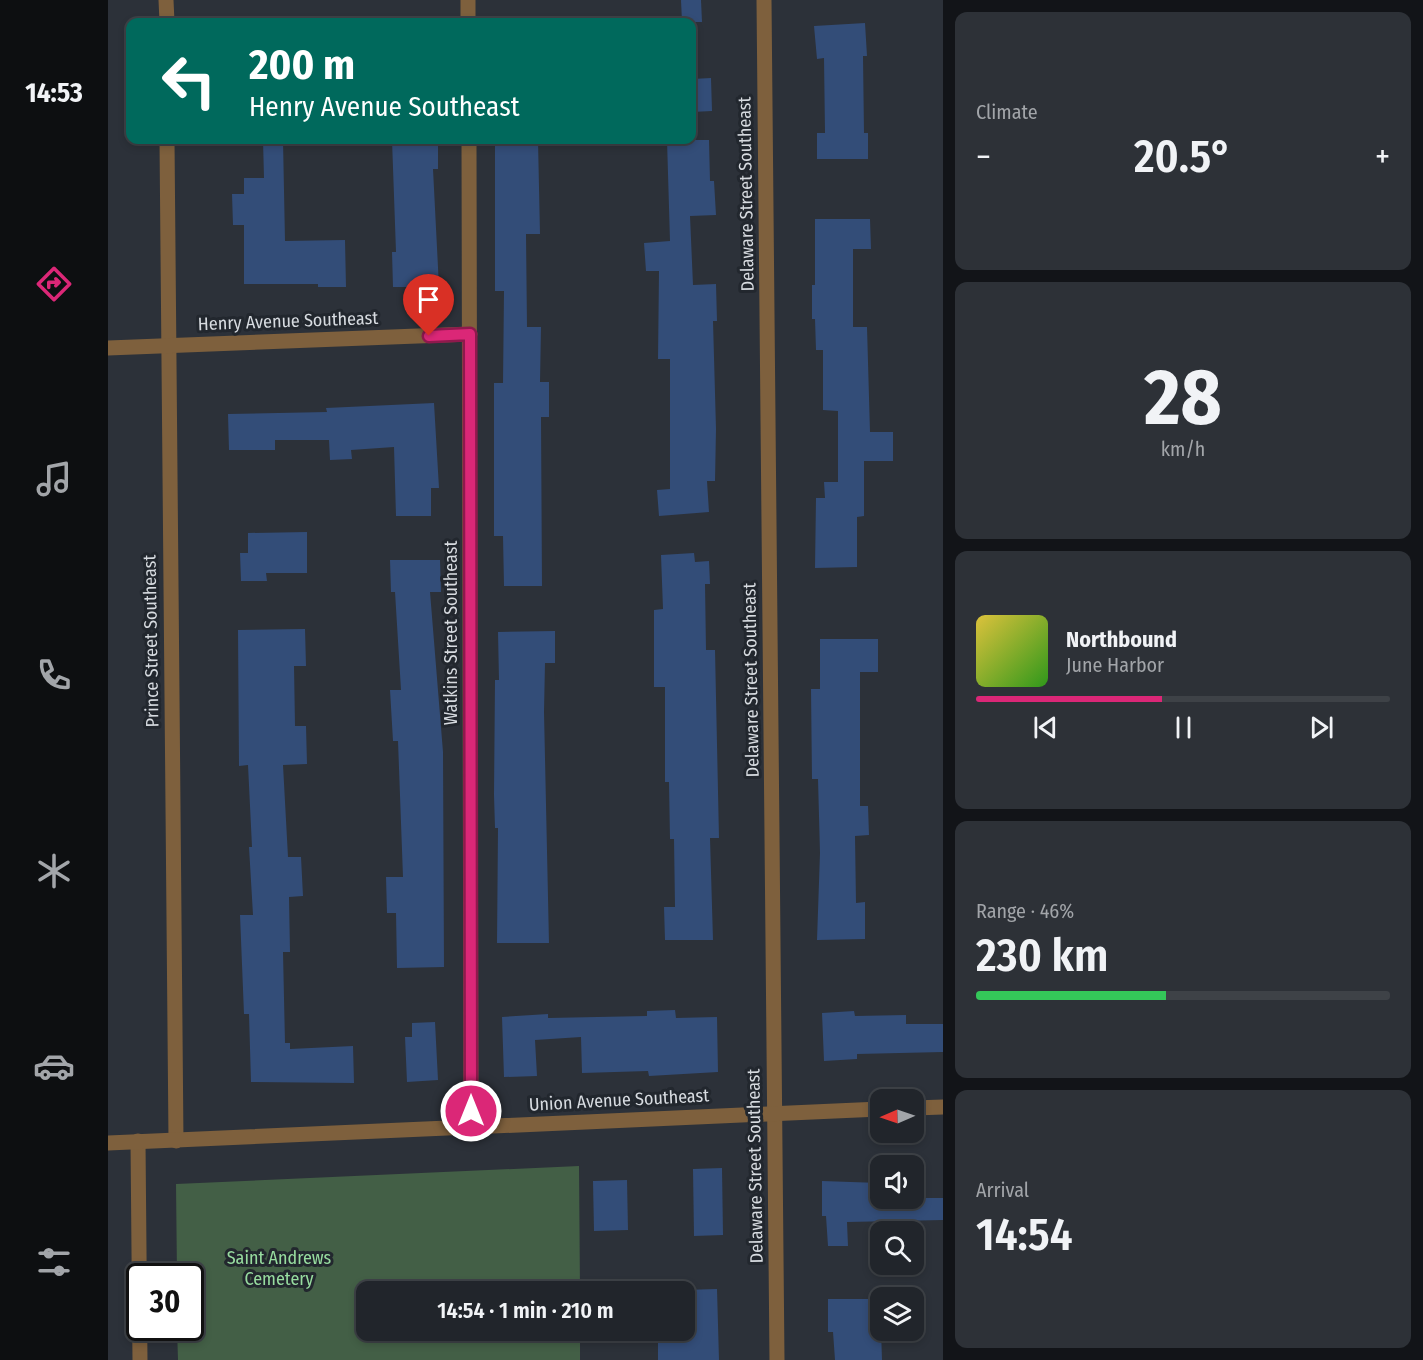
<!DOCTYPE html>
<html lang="en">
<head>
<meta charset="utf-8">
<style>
	:root { --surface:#21252b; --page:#2d3137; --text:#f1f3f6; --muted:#a2a5a9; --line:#3e4247; --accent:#db2777 }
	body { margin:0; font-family:"Fira Sans Condensed",sans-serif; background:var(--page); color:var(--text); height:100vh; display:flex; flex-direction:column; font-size:22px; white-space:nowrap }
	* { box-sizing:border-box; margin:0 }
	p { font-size:20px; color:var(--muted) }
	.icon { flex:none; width:33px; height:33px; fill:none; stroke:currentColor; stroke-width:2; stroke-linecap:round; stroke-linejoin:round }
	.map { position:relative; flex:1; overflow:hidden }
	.drawer { display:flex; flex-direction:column; gap:12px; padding:12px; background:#121418; width:480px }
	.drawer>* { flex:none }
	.guide { position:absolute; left:18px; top:18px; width:570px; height:126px; border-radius:12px; box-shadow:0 3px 9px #0003,0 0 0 2px var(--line); background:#00695c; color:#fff; overflow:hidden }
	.needle { width:39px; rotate:268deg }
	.buttons { position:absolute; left:762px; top:1089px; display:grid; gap:12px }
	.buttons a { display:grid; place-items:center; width:54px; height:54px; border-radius:12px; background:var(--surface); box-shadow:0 3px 9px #0003,0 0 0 2px var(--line); font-size:30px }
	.speed { position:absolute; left:18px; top:1263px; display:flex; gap:12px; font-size:30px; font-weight:700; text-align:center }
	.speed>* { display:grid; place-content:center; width:78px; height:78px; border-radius:50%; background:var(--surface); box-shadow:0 3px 9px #0003,0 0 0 2px var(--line); line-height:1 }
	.speed .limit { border:3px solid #111; border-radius:9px; background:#fff; color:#111 }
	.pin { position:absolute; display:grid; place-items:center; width:51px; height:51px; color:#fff; margin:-62px -26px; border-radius:50% 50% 50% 0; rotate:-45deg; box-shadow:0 0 6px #0007 }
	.pin .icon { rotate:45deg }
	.me { position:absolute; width:66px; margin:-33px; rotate:0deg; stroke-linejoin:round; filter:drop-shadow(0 0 4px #0008) }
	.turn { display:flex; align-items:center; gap:21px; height:126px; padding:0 24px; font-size:27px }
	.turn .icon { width:78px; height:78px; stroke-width:2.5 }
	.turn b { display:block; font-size:42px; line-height:51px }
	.big { font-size:45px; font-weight:600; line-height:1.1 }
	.drawer .tile { flex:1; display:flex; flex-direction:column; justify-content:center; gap:9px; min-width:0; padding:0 21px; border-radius:12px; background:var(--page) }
	.drawer .dial { align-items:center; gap:0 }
	.dial b { font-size:78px; line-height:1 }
	.song { display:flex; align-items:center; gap:18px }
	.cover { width:72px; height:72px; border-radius:9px; background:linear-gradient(135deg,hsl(50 70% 55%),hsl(110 70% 35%)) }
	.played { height:6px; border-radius:3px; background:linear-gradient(90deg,var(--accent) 45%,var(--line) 45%) }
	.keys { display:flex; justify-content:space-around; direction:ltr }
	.heat { display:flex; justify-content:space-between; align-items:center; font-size:33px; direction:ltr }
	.charge { height:9px; border-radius:4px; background:linear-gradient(90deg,#34c759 46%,var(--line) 0) }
	.trip { position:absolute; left:248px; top:1281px; width:339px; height:60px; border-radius:12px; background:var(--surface); box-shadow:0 3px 9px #0003,0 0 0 2px var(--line); font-weight:600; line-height:60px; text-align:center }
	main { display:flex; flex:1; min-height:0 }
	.menu { display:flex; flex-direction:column; width:108px; justify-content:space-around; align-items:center; background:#0d0f11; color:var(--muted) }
	.menu .icon { width:42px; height:42px }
	.menu .active { color:var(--accent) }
	.menu b { font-size:27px; color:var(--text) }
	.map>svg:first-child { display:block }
</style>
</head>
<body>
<main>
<nav class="menu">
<b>14:53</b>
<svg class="icon active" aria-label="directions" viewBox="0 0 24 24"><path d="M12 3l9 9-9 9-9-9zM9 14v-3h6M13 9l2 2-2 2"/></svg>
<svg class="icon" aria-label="music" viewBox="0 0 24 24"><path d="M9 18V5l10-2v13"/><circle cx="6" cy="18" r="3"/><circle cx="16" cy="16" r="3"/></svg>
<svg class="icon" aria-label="phone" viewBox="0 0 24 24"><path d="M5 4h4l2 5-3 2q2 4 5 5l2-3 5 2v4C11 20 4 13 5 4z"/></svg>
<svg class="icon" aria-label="climate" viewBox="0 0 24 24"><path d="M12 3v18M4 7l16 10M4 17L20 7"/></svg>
<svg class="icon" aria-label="car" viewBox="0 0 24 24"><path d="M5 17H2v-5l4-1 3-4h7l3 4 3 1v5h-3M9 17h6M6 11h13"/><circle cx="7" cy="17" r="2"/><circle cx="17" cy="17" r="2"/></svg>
<svg class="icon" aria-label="filters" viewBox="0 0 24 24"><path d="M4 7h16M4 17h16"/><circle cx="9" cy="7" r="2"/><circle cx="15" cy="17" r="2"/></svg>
</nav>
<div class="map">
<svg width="835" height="1360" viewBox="0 0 835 1360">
	<rect width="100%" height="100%" fill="#2c3139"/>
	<path fill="#435f46" d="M471,1166L472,1291L258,1292V1330L472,1331V1360H70L69,1328H82V1276H69L68,1184Z"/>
	<g fill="#334d78">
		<path d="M573,0H593L594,22H574Z"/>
		<path d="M757,23L759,56H755L756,133H760V159H709V133H717L716,58L709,59L706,26Z"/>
		<path d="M603,78L604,111L584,112V79Z"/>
		<path d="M155,140H175L177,241L237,240L238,287H210V284H136V225H125L124,194H136V178H156Z"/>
		<path d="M284,140H330V169H325L331,287H285L284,252H288Z"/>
		<path d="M387,140H430L432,234H418L419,327H433L432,382H441V417H433L434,586H396L395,536H386V383H395L396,291H387Z"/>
		<path d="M559,140H601L602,181H606L608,215L582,216L585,285L608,284L609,321H605L608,429L607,481H599L601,512L551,516L549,490L562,489V359H550L551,271H538L536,243L562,241Z"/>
		<path d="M707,219H762L763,249H745V327H759L762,432H785V461H756V516L749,517V567L707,568L708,498H717L716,482H730V411L715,410V350H708L707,319H704V285H707Z"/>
		<path d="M326,403L331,488H323V516H288L286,447L243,450L244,459L222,460L221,440H167V450H121L120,414L219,412L218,408Z"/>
		<path d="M199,532V573H158L159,581H133L132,553H140V533Z"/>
		<path d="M586,553L587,562L601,561L602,584H597L598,650H607L611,838H602L605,940H557L556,907H567L566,839H562L561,782H557V687H546V610L555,609L553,555Z"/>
		<path d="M282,560H332L333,592H322L335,752L336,967L289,968L288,913H279L278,877H295L290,741H285L282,690H293L287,592H283Z"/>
		<path d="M197,629L198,666H186L187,726H198L199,764L175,765L180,857H193L195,896L181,897L182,952H175L177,1043H182V1049L245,1046L246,1083L143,1082L141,1014H136L132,915H145L141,847H144L140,765L131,766L130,630Z"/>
		<path d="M447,631V663H437L436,712L441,943H389L390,828H387L386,795L387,680H391L390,632Z"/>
		<path d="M712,639H770V672H752V806H760L761,835L747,836L748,903L757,902V939L709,940L712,853L710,779H704L703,689H712Z"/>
		<path d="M567,1010L568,1018L609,1017L610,1072L541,1076L540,1071L474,1073L473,1037L427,1040L429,1076L396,1077L394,1017L440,1014V1018L539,1016V1011Z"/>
		<path d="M746,1011L747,1016L798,1015V1024H835V1052L749,1054V1059L716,1061L714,1013Z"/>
		<path d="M327,1022L330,1080L299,1082L297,1037H304V1023Z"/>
		<path d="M614,1168L615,1235L586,1236L585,1169Z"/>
		<path d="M519,1180L520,1230L486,1231L485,1181Z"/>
		<path d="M714,1181L772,1183V1198H835V1220L739,1222L740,1246H720L718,1216H714Z"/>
		<path d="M609,1289L611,1360H550V1334L576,1333V1290Z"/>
		<path d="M720,1299H772L774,1360H727L725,1332H720Z"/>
	</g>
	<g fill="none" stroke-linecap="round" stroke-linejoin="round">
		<g stroke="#7e603d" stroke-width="15">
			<path d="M58,0L59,22"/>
			<path d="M360,0V22"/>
			<path d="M656,0L669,1360"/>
			<path d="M59,140L68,1141"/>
			<path d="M361,140L363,1126"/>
			<path d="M0,348L362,334"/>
			<path d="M806,1108L835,1107"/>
			<path d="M30,1141L32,1360"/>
			<path d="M0,1143L772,1109"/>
		</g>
	</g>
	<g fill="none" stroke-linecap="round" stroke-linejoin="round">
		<defs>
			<path id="route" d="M321,336L362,334L363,1111"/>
		</defs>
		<use href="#route" stroke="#8e194d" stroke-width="15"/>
		<use href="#route" stroke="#db2777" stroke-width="10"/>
	</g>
	<g text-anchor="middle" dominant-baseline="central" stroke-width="6" stroke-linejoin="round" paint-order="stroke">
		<g font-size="18" fill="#d7dbe0" stroke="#22272e">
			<text transform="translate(638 194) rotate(-91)">Delaware Street Southeast</text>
			<text transform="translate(180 321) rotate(-2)">Henry Avenue Southeast</text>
			<text transform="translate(343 633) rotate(-90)">Watkins Street Southeast</text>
			<text transform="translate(43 641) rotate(-91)">Prince Street Southeast</text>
			<text transform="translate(643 680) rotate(-91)">Delaware Street Southeast</text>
			<text transform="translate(511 1100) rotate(-3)">Union Avenue Southeast</text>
			<text transform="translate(647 1166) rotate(-91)">Delaware Street Southeast</text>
		</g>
		<g font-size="18" fill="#97dc9f" stroke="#22272e">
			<text x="171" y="1258">Saint Andrews<tspan x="171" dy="21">Cemetery</tspan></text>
		</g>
	</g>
</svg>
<div class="buttons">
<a><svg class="needle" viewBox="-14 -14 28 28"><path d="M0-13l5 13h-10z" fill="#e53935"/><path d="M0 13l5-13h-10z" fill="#a2a5a9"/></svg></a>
<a><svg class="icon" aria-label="sound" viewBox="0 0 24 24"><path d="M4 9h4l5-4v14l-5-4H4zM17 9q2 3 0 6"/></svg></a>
<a><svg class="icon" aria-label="search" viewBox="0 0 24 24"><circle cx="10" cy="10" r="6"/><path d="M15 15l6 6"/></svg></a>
<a><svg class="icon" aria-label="layers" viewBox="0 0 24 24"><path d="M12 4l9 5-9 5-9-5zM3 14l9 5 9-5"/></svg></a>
</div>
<div class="speed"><div class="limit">30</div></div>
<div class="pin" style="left:321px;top:336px;background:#d93025"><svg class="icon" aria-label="arrive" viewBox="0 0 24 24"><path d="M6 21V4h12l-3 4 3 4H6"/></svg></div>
<svg class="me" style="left:363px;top:1111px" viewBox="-20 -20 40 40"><circle r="17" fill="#db2777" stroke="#fff" stroke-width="3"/><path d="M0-11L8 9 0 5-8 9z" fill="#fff"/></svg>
<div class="trip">14:54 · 1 min · 210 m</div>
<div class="guide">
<div class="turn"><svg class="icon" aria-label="left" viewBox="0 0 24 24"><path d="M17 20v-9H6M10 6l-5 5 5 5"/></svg><div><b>200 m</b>Henry Avenue Southeast</div></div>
</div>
</div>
<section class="drawer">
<div class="tile"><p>Climate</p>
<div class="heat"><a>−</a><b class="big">20.5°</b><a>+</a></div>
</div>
<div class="tile dial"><b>28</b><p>km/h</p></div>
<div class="tile">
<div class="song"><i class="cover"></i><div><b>Northbound</b><p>June Harbor</p></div></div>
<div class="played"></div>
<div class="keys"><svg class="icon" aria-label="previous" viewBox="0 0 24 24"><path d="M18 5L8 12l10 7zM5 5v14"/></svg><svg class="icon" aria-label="pause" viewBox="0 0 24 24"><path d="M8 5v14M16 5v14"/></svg><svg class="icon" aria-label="next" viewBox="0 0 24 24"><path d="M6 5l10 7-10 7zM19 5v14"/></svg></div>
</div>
<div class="tile"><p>Range · 46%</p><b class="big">230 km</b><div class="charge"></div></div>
<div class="tile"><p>Arrival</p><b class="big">14:54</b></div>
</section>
</main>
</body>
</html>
